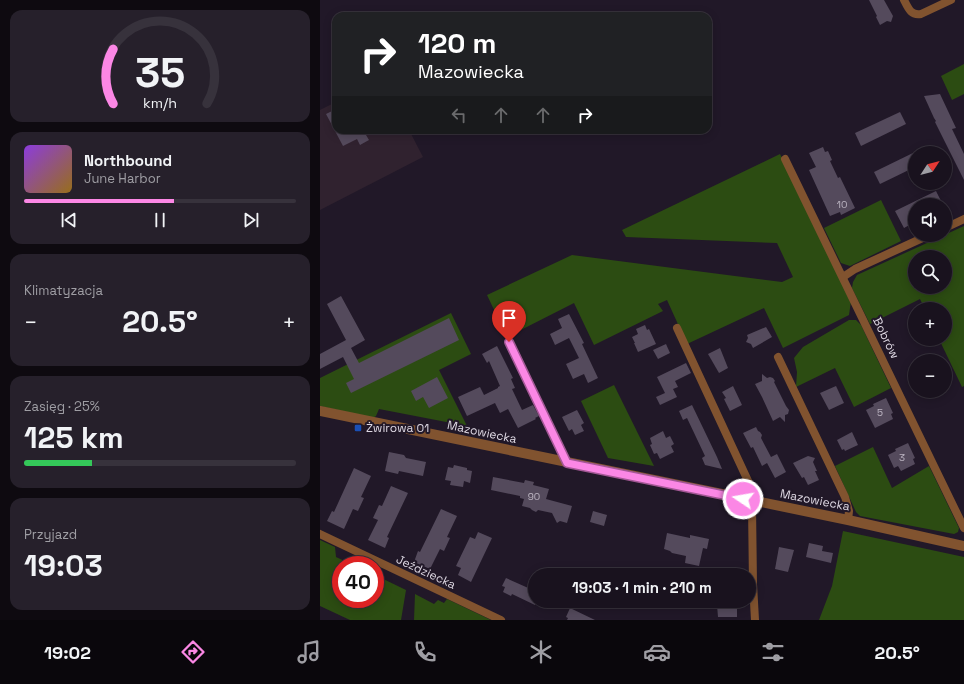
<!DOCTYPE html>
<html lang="pl">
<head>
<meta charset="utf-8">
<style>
	:root { --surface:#19121e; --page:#26202b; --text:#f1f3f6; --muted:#9f9ea4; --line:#37323c; --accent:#fb87e5 }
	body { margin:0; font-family:"Space Grotesk",sans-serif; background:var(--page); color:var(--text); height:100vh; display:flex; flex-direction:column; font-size:15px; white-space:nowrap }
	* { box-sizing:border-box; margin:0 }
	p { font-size:13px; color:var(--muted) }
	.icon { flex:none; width:22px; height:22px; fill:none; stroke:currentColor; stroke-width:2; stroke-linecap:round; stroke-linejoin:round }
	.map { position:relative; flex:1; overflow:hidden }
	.panel { display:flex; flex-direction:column; gap:10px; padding:10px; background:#0e0a10; width:320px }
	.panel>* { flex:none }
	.top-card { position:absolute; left:12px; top:12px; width:380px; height:122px; border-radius:12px; box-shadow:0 2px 10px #0003,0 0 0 1px var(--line); background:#202124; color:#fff; overflow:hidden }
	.needle { width:26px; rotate:54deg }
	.fabs { position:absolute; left:588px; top:146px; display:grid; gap:8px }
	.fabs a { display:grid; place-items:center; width:44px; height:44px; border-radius:50%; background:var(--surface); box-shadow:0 2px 10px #0003,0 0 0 1px var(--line); font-size:20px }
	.speed { position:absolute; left:12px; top:556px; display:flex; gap:8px; font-size:20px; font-weight:700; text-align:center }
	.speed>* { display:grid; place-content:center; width:52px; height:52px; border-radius:50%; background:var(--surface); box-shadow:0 2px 10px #0003,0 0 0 1px var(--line); line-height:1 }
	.speed .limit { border:6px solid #d22; background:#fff; color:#111 }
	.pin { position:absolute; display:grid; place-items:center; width:34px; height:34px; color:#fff; margin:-41px -17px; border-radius:50% 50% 50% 0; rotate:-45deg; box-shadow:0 0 4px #0007 }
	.pin .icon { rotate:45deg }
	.me { position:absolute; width:44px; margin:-22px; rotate:282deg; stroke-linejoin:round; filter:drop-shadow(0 0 3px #0008) }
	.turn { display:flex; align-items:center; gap:14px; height:84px; padding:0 20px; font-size:18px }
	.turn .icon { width:52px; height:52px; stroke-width:2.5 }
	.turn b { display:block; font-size:28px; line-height:34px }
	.lanes { display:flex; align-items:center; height:38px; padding:0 20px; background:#0003; justify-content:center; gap:20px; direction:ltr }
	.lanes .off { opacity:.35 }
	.big { font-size:30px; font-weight:800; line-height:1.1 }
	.panel .widget { flex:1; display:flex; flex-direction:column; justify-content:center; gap:6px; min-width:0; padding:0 14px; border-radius:12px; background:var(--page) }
	.panel .dial { align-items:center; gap:0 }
	.dial svg { height:104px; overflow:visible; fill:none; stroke:var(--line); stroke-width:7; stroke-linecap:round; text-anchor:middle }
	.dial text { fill:var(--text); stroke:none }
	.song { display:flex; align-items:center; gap:12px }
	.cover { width:48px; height:48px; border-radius:6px; background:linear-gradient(135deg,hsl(270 70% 55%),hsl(40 70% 35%)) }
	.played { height:4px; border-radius:2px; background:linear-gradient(90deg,var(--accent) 55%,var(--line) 55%) }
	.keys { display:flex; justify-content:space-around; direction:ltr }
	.heat { display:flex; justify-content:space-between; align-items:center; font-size:22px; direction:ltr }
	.charge { height:6px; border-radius:3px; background:linear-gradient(90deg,#34c759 25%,var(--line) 0) }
	.trip { position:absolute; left:208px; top:568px; width:228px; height:40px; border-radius:20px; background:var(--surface); box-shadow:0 2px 10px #0003,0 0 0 1px var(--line); font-weight:800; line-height:40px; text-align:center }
	.tabs { display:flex; height:64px; justify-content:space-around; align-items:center; background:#0a070c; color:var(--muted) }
	.tabs .icon { width:28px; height:28px }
	.tabs .on { color:var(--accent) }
	.tabs b { font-size:18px; color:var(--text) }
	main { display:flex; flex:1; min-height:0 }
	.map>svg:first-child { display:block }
</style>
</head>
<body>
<main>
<section class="panel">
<div class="widget dial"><svg viewBox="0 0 100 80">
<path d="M14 69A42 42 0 1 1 86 69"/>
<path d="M14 69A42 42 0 0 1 14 27" stroke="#fb87e5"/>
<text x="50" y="56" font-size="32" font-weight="700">35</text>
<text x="50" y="72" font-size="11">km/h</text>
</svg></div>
<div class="widget">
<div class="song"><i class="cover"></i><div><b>Northbound</b><p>June Harbor</p></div></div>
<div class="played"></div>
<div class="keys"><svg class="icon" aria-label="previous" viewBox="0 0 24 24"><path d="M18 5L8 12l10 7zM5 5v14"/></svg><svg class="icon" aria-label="pause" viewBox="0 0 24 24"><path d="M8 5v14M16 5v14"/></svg><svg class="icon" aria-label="next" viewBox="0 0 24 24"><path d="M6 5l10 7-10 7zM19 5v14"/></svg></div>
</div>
<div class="widget"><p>Klimatyzacja</p>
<div class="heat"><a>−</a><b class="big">20.5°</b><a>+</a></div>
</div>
<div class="widget"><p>Zasięg · 25%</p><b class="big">125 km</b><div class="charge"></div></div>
<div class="widget"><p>Przyjazd</p><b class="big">19:03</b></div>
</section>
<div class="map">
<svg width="644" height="620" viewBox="0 0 644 620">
	<rect width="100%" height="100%" fill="#211828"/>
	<path fill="#30222f" d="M16,102V130H89L103,157L0,210V110Z"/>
	<g fill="#2c4c12" fill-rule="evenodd">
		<path d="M644,64V94L632,100L621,76Z"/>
		<path d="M460,154L531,301L529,315L463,348L444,308L367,344L347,300L338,304L343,311L274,345L254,303L187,337L167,295L252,255L462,282L473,277L457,243L306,237L302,230Z"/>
		<path d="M561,200L581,241L530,266L521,263L504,228Z"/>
		<path d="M644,226V386L642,387L619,339H625V309H605L600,299L550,324L532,288L533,282L537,275ZM595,257H625V287H595Z"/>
		<path d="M131,313L151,354L119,370L147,426L59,409L56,416L53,418L0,406V378Z"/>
		<path d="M529,320H536L541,325L571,388L534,407L515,368L476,387L477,372L474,358L483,347Z"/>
		<path d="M294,385L334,466L288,458L261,401Z"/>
		<path d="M553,447L572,488L609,466L639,528L638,532L634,534L540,516L536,512L515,466Z"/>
		<path d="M523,531L644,557V620H499L512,586Z"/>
		<path d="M0,540L15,547L16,557L33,565H21V599H55V575L86,590L81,620H30L0,606Z"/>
		<path d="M95,594L114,604L118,600L124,603L127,599L171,620H94Z"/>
	</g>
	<g fill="#544a5c">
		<path d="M549,0H564L573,16L571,22L567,21L560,25L556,17L557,16Z"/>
		<path d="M620,94L636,128L632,129L644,154V180L615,122L616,121L614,118L604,96Z"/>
		<path d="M16,109V130H43L49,140L40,145L37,139L23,146L6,114Z"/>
		<path d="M580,112L586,124L541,146L535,133Z"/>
		<path d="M503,147L505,152L508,151L512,160L510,161L518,178L520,177L535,208L521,215L520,212L510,216L489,170L496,167L489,153Z"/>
		<path d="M595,152V167L560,184L554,172Z"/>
		<path d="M616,191L623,205H595V222L584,228L575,211Z"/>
		<path d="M21,296L45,340L31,348L39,363L129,318L139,340L31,393L26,383L34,379L23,357L0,369V354L26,340L7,304Z"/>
		<path d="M249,314L264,343L262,344L278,378L268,383L264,374L253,379L246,364L259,358L249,338L235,345L230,334L242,328L238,319Z"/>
		<path d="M325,325L327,330L329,329L336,344L318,352L314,343H315L312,337L318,334L316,329Z"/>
		<path d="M446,327L452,337L433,348L431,344L426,342L428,338L427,335Z"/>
		<path d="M346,344L350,353L338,359L333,350Z"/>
		<path d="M177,346L193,378L191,379L195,388L192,389L202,410L213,405L219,416L215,418L216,419L198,428L188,409L180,413L175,403L147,416L138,397L160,387L164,395L178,388V387L180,386L169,361L167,363L162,354Z"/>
		<path d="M400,348L408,368L399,373L388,354Z"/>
		<path d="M366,363L371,373L355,381L358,387L353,389L357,397L340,405L336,397L345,393L337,377Z"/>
		<path d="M442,374L447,378L450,377L453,378L455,381L454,382L466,406L469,410L468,414L465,415V422L460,417L453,421L442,397L435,384L442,381Z"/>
		<path d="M117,377L128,398L109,408L103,397L96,401L91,391Z"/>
		<path d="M413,386L422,405L410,411L404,399L406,398L402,392Z"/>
		<path d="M516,386L524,403L509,410L500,393Z"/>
		<path d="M566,398L573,413L571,414L573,419L555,428L546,410L554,406L553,404Z"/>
		<path d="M372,405L397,457L402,469L385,465L382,458L385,456L367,418L363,420L359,411Z"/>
		<path d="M257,410L264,423L261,425L264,431L255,435L252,429L249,431L242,417Z"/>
		<path d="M436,427L438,431L440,432L442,435L441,438L451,457L457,454L466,472L455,478L447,463L442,466L433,447L431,448L423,433Z"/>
		<path d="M343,431L346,438L350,436L354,444L351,446L354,452L340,459L337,453L334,454L330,445L332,444L330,438Z"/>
		<path d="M532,432L538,445L525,451L524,449L522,450L517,440Z"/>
		<path d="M588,443L595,458L593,459L595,464L581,471L578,466L574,468L568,455L576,451L575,449Z"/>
		<path d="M69,452L84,455L86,458L106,462L103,476L79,471L78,474L65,471Z"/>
		<path d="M488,456L495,458L493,462L497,471H495L499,480L488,485L484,477L482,478L473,463Z"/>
		<path d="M134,465L147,468V470L152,471L150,483L144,481L143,487L130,485L131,481L125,480L128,467L133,468Z"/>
		<path d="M34,468L51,476L41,497L44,498L38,511L33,509L24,529L7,521L12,511L14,512Z"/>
		<path d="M173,477L204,483L205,480L214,482L213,485L229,489L226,499L252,506L247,523L240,521L237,523L232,513L218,510L216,512L212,510L210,508L202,506L204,499L200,498V496L171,490Z"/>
		<path d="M71,486L88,493L67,537L69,538L65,548L48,540L58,520L53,518L59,505L62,506Z"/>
		<path d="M121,509L137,516L127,537L130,538L124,551L120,549L110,569L94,562L98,551L100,552Z"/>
		<path d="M273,511L287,515L284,526L270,522Z"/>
		<path d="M158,532L172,538L151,582L138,575L141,568L136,566L150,537L155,539Z"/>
		<path d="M347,533L370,538V535L389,539L387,549L383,548L379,566L365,563L366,556L352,553L350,551L344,549Z"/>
		<path d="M489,543L503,546L502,551L513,553L511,563L486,557Z"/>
		<path d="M459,547L474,550L468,572L455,569Z"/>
		<path d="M186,578L215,591V605L192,594L191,596L183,592L185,587L182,586Z"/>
		<path d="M401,601H413L414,606H417V617H398L397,605H401Z"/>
		<path d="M250,608L275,620H247L248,618L246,617Z"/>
	</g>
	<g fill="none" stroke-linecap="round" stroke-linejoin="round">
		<g stroke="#81532f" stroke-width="8">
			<path d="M584,0C588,8 591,16 601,14L631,0"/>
			<path d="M465,159L644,528"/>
			<path d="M625,228L644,219"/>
			<path d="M523,277L535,269L609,235"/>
			<path d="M357,328L429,483L432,506L433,584L435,620"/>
			<path d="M189,342L247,463"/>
			<path d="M458,357L525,497L529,511L528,520"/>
			<path d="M0,534L181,620"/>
		</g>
		<path stroke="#81532f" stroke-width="10" d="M0,411L528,520L644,546"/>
	</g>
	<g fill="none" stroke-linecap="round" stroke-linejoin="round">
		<defs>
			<path id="route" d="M189,342L247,463L423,499"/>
		</defs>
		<use href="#route" stroke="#a35895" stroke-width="10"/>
		<use href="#route" stroke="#fb87e5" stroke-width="7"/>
	</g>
	<rect fill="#1a4fb4" stroke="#211828" stroke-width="1.5" x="34" y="424" width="8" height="8" rx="2"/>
	<g text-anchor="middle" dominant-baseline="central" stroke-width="4" stroke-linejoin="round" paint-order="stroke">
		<g font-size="10" fill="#bcb5c2">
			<text x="522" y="204">10</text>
			<text x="560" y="412">5</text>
			<text x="582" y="457">3</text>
			<text x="214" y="496">90</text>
		</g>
		<g font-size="12" fill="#dfd9e4" stroke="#211828">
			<text transform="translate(566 338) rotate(64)">Bobrów</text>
			<text transform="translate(162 432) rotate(12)">Mazowiecka</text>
			<text transform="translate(495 500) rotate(11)">Mazowiecka</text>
			<text transform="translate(106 572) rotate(25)">Jeździecka</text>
		</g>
		<g font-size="12" fill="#dfd9e4" stroke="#211828" text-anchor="start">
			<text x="46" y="428">Żwirowa 01</text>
		</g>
	</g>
</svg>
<div class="fabs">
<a><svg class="needle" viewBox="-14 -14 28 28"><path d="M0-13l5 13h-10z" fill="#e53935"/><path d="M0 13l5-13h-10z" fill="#9f9ea4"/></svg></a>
<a><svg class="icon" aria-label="sound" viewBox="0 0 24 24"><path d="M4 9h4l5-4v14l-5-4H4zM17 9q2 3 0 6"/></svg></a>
<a><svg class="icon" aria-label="search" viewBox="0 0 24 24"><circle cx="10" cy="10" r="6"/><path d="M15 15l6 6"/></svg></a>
<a>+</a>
<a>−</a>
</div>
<div class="speed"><div class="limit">40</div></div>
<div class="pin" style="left:189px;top:342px;background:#d93025"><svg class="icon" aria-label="arrive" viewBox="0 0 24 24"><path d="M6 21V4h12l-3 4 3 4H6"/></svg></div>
<svg class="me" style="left:423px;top:499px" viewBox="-20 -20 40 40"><circle r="17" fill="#fb87e5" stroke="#fff" stroke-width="3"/><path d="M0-11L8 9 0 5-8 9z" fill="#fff"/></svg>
<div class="trip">19:03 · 1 min · 210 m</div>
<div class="top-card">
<div class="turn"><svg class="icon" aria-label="right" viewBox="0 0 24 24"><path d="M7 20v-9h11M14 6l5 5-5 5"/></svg><div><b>120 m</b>Mazowiecka</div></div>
<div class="lanes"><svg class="icon off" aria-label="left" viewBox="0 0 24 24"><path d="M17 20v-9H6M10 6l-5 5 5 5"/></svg><svg class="icon off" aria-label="ahead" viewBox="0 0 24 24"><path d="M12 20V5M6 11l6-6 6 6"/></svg><svg class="icon off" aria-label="ahead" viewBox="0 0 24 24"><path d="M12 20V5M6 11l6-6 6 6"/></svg><svg class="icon" aria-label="right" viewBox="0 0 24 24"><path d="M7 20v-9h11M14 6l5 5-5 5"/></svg></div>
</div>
</div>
</main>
<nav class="tabs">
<b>19:02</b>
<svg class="icon on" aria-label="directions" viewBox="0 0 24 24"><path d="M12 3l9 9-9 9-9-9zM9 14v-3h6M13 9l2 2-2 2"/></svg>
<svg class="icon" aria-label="music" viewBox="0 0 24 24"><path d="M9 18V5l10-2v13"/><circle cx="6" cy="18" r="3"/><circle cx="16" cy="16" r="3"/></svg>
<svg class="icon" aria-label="phone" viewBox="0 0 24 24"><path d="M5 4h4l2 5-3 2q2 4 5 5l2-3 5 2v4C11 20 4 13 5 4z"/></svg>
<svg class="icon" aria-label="climate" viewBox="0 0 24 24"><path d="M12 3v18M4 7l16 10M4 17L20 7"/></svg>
<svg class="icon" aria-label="car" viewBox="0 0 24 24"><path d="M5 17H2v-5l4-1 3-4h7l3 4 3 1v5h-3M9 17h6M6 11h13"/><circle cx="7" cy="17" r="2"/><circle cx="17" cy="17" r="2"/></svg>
<svg class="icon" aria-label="filters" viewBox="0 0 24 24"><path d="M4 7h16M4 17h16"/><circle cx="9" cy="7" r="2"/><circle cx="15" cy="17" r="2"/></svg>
<b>20.5°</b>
</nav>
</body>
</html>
